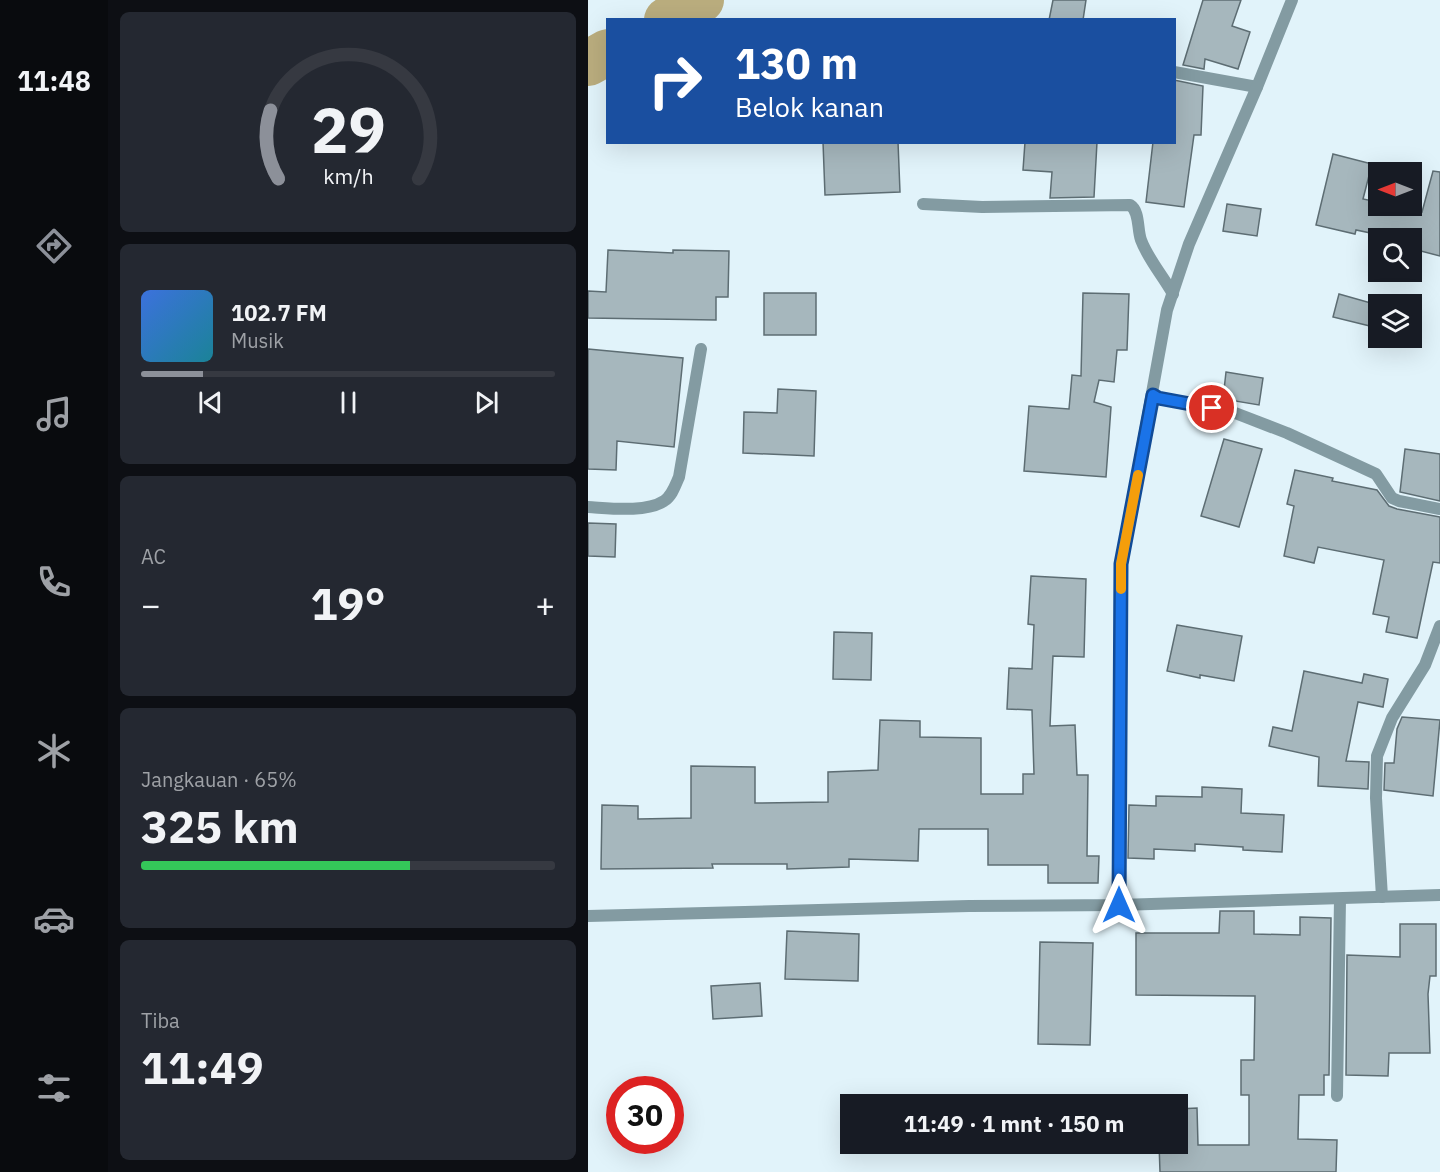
<!DOCTYPE html>
<html lang="id">
<head>
<meta charset="utf-8">
<style>
	:root { --surface:#171b24; --page:#242831; --text:#f1f3f6; --muted:#9ea1a6; --line:#363941; --accent:#8c9099 }
	body { margin:0; font-family:"IBM Plex Sans",sans-serif; background:var(--page); color:var(--text); height:100vh; display:flex; flex-direction:column; font-size:22px; white-space:nowrap }
	* { box-sizing:border-box; margin:0 }
	p { font-size:20px; color:var(--muted) }
	.icon { flex:none; width:33px; height:33px; fill:none; stroke:currentColor; stroke-width:2; stroke-linecap:round; stroke-linejoin:round }
	.map { position:relative; flex:1; overflow:hidden }
	.panel { display:flex; flex-direction:column; gap:12px; padding:12px; background:#0d0f14; width:480px }
	.panel>* { flex:none }
	.guide { position:absolute; left:18px; top:18px; width:570px; height:126px; border-radius:0px; box-shadow:0 6px 24px #0002; background:#1a4fa0; color:#fff; overflow:hidden }
	.needle { width:39px; rotate:270deg }
	.controls { position:absolute; left:780px; top:162px; display:grid; gap:12px }
	.controls a { display:grid; place-items:center; width:54px; height:54px; border-radius:0px; background:var(--surface); box-shadow:0 6px 24px #0002; font-size:30px }
	.speed { position:absolute; left:18px; top:1076px; display:flex; gap:12px; font-size:30px; font-weight:700; text-align:center }
	.speed>* { display:grid; place-content:center; width:78px; height:78px; border-radius:50%; background:var(--surface); box-shadow:0 6px 24px #0002; line-height:1 }
	.speed .limit { border:9px solid #d22; background:#fff; color:#111 }
	.pin { position:absolute; display:grid; place-items:center; width:51px; height:51px; color:#fff; margin:-26px; border:3px solid #fff; border-radius:50%; box-shadow:0 2px 6px #0007 }
	.me { position:absolute; width:66px; margin:-33px; rotate:0deg; stroke-linejoin:round; filter:drop-shadow(0 0 4px #0008) }
	.turn { display:flex; align-items:center; gap:21px; height:126px; padding:0 30px; font-size:27px }
	.turn .icon { width:78px; height:78px; stroke-width:2.5 }
	.turn b { display:block; font-size:42px; line-height:51px }
	.big { font-size:45px; font-weight:800; line-height:1.1 }
	.panel .card { flex:1; display:flex; flex-direction:column; justify-content:center; gap:9px; min-width:0; padding:0 21px; border-radius:9px; background:var(--page) }
	.panel .dial { align-items:center; gap:0 }
	.dial svg { height:156px; overflow:visible; fill:none; stroke:var(--line); stroke-width:7; stroke-linecap:round; text-anchor:middle }
	.dial text { fill:var(--text); stroke:none }
	.song { display:flex; align-items:center; gap:18px }
	.cover { width:72px; height:72px; border-radius:9px; background:linear-gradient(135deg,hsl(220 70% 55%),hsl(190 70% 35%)) }
	.played { height:6px; border-radius:3px; background:linear-gradient(90deg,var(--accent) 15%,var(--line) 15%) }
	.keys { display:flex; justify-content:space-around; direction:ltr }
	.heat { display:flex; justify-content:space-between; align-items:center; font-size:33px; direction:ltr }
	.charge { height:9px; border-radius:4px; background:linear-gradient(90deg,#34c759 65%,var(--line) 0) }
	.trip { position:absolute; left:252px; top:1094px; width:348px; height:60px; border-radius:0px; background:var(--surface); box-shadow:0 6px 24px #0002; font-weight:800; line-height:60px; text-align:center }
	main { display:flex; flex:1; min-height:0 }
	.menu { display:flex; flex-direction:column; width:108px; justify-content:space-around; align-items:center; background:#090b0e; color:var(--muted) }
	.menu .icon { width:42px; height:42px }
	.menu .on { color:var(--accent) }
	.menu b { font-size:27px; color:var(--text) }
	.map>svg:first-child { display:block }
</style>
</head>
<body>
<main>
<nav class="menu">
<b>11:48</b>
<svg class="icon on" aria-label="directions" viewBox="0 0 24 24"><path d="M12 3l9 9-9 9-9-9zM9 14v-3h6M13 9l2 2-2 2"/></svg>
<svg class="icon" aria-label="music" viewBox="0 0 24 24"><path d="M9 18V5l10-2v13"/><circle cx="6" cy="18" r="3"/><circle cx="16" cy="16" r="3"/></svg>
<svg class="icon" aria-label="phone" viewBox="0 0 24 24"><path d="M5 4h4l2 5-3 2q2 4 5 5l2-3 5 2v4C11 20 4 13 5 4z"/></svg>
<svg class="icon" aria-label="climate" viewBox="0 0 24 24"><path d="M12 3v18M4 7l16 10M4 17L20 7"/></svg>
<svg class="icon" aria-label="car" viewBox="0 0 24 24"><path d="M5 17H2v-5l4-1 3-4h7l3 4 3 1v5h-3M9 17h6M6 11h13"/><circle cx="7" cy="17" r="2"/><circle cx="17" cy="17" r="2"/></svg>
<svg class="icon" aria-label="filters" viewBox="0 0 24 24"><path d="M4 7h16M4 17h16"/><circle cx="9" cy="7" r="2"/><circle cx="15" cy="17" r="2"/></svg>
</nav>
<section class="panel">
<div class="card dial"><svg viewBox="0 0 100 80">
<path d="M14 69A42 42 0 1 1 86 69"/>
<path d="M14 69A42 42 0 0 1 10 34" stroke="#8c9099"/>
<text x="50" y="56" font-size="32" font-weight="700">29</text>
<text x="50" y="72" font-size="11">km/h</text>
</svg></div>
<div class="card">
<div class="song"><i class="cover"></i><div><b>102.7 FM</b><p>Musik</p></div></div>
<div class="played"></div>
<div class="keys"><svg class="icon" aria-label="previous" viewBox="0 0 24 24"><path d="M18 5L8 12l10 7zM5 5v14"/></svg><svg class="icon" aria-label="pause" viewBox="0 0 24 24"><path d="M8 5v14M16 5v14"/></svg><svg class="icon" aria-label="next" viewBox="0 0 24 24"><path d="M6 5l10 7-10 7zM19 5v14"/></svg></div>
</div>
<div class="card"><p>AC</p>
<div class="heat"><a>−</a><b class="big">19°</b><a>+</a></div>
</div>
<div class="card"><p>Jangkauan · 65%</p><b class="big">325 km</b><div class="charge"></div></div>
<div class="card"><p>Tiba</p><b class="big">11:49</b></div>
</section>
<div class="map">
<svg width="852" height="1172" viewBox="0 0 852 1172">
	<rect width="100%" height="100%" fill="#e1f3fa"/>
	<g fill="none" stroke-linecap="round" stroke-linejoin="round">
		<g stroke="#baad7e" stroke-width="46">
			<path d="M79,20L113,0"/>
			<path d="M0,63L20,52"/>
		</g>
	</g>
	<g fill="#a6b7bd" stroke="#5d6d73" stroke-width="1.5">
		<path d="M465,0H498L495,20H461Z"/>
		<path d="M615,0H653L644,26L662,32L650,69L617,59L616,69L595,65Z"/>
		<path d="M586,80L615,86L613,135H606L596,207L558,202L565,142H586Z"/>
		<path d="M235,142H310L312,192L237,195Z"/>
		<path d="M437,142H509L506,197L462,198L464,172L435,170Z"/>
		<path d="M745,154L784,164L775,199L790,202V206H805L834,212L845,171L852,172V256L825,249L826,243H824V238H806L768,230L767,234L728,225Z"/>
		<path d="M639,204L673,209L669,236L635,231Z"/>
		<path d="M20,250L85,253V250L141,251L140,297H128V320L0,318V291L18,292Z"/>
		<rect x="176" y="293" width="52" height="42"/>
		<path d="M495,293L541,294L539,350H529L526,382L511,380L506,402L523,407L518,477L436,471L441,406L481,409L484,375L493,376Z"/>
		<path d="M751,294L790,305V328L745,317Z"/>
		<path d="M0,349L95,358L86,447L29,441L28,470L0,469Z"/>
		<path d="M638,372L675,378L671,405L635,399Z"/>
		<path d="M190,389L228,391L226,456L155,453L156,412L189,413Z"/>
		<path d="M636,439L674,449L651,527L613,516Z"/>
		<path d="M817,449L852,454V501L812,492Z"/>
		<path d="M707,470L745,478L744,481L789,490L801,506L809,509L852,517V563L845,562L829,638L798,632L801,617L785,614L796,560L730,547L726,563L696,556L706,506L699,504Z"/>
		<path d="M0,523L28,524L27,557L0,556Z"/>
		<path d="M443,576L498,579L496,657L465,656L462,726L487,725L489,775H500L499,856H511L510,883H460V865H400V829H331L330,861L261,859V867L199,869V864H124L125,868L13,869L14,805L50,806V819L103,818V766L167,767V803L240,802V772L290,770L292,720L332,721V737L393,738V794H435V774H446L444,710L419,709L421,668L444,669L446,625L440,624Z"/>
		<path d="M589,625L654,636L646,681L612,675V678L579,671Z"/>
		<path d="M246,632L284,633L283,680L245,679Z"/>
		<path d="M716,671L774,683L776,674L800,679L795,707L770,702L758,761L781,762L780,789L730,786L731,757L681,746L685,727L704,731Z"/>
		<path d="M814,717L852,720L845,796L796,790L797,763H806L809,729Z"/>
		<path d="M614,787L654,789L653,813L696,815L694,852L655,850V847L607,844V851L566,849V859L540,858L541,805L568,806V796L614,797Z"/>
		<path d="M632,911H666V934L712,935V917L743,918L741,1075H736V1095H711L710,1139L749,1140L748,1172H572L571,1143H590V1109L609,1108L610,1145H661V1095H653V1060H666L667,996L548,995V933H631Z"/>
		<path d="M812,924H848V976H842L840,994L842,1053H801L800,1076L758,1075L759,955L812,957Z"/>
		<path d="M199,931L271,934L270,981L197,979Z"/>
		<path d="M452,942L505,943L502,1045L450,1044Z"/>
		<path d="M172,983L174,1016L125,1019L123,986Z"/>
	</g>
	<g fill="none" stroke-linecap="round" stroke-linejoin="round">
		<g stroke="#839ba2" stroke-width="12">
			<path d="M586,72L669,87"/>
			<path d="M335,204L394,207L542,205C552,211 549,229 553,240C560,259 575,276 585,294"/>
			<path d="M565,395L570,398L642,411L699,433L788,474L804,498L811,501L852,509"/>
			<path d="M0,507C20,508 58,513 76,501C84,496 87,486 91,477L113,349"/>
			<path d="M794,897L788,798L789,756L804,718L837,665L852,626"/>
			<path d="M531,905L533,564L579,310L601,244L669,87L704,0"/>
			<path d="M749,1096L752,899"/>
		</g>
		<path stroke="#839ba2" stroke-width="12" d="M0,916L381,906L531,905L852,895"/>
	</g>
	<g fill="none" stroke-linecap="round" stroke-linejoin="round">
		<defs>
			<path id="route" d="M531,905L533,564L565,395L570,398L624,408"/>
		</defs>
		<use href="#route" stroke="#114b97" stroke-width="15"/>
		<use href="#route" stroke="#1a73e8" stroke-width="10"/>
		<path stroke="#f59e0b" stroke-width="10" d="M533,589V564L550,475"/>
	</g>
</svg>
<div class="controls">
<a><svg class="needle" viewBox="-14 -14 28 28"><path d="M0-13l5 13h-10z" fill="#e53935"/><path d="M0 13l5-13h-10z" fill="#9ea1a6"/></svg></a>
<a><svg class="icon" aria-label="search" viewBox="0 0 24 24"><circle cx="10" cy="10" r="6"/><path d="M15 15l6 6"/></svg></a>
<a><svg class="icon" aria-label="layers" viewBox="0 0 24 24"><path d="M12 4l9 5-9 5-9-5zM3 14l9 5 9-5"/></svg></a>
</div>
<div class="speed"><div class="limit">30</div></div>
<div class="pin" style="left:624px;top:408px;background:#d93025"><svg class="icon" aria-label="arrive" viewBox="0 0 24 24"><path d="M6 21V4h12l-3 4 3 4H6"/></svg></div>
<svg class="me" style="left:531px;top:905px" viewBox="-20 -20 40 40"><path d="M0-17L14 15 0 8-14 15z" fill="#1a73e8" stroke="#fff" stroke-width="4"/></svg>
<div class="trip">11:49 · 1 mnt · 150 m</div>
<div class="guide">
<div class="turn"><svg class="icon" aria-label="right" viewBox="0 0 24 24"><path d="M7 20v-9h11M14 6l5 5-5 5"/></svg><div><b>130 m</b>Belok kanan</div></div>
</div>
</div>
</main>
</body>
</html>
